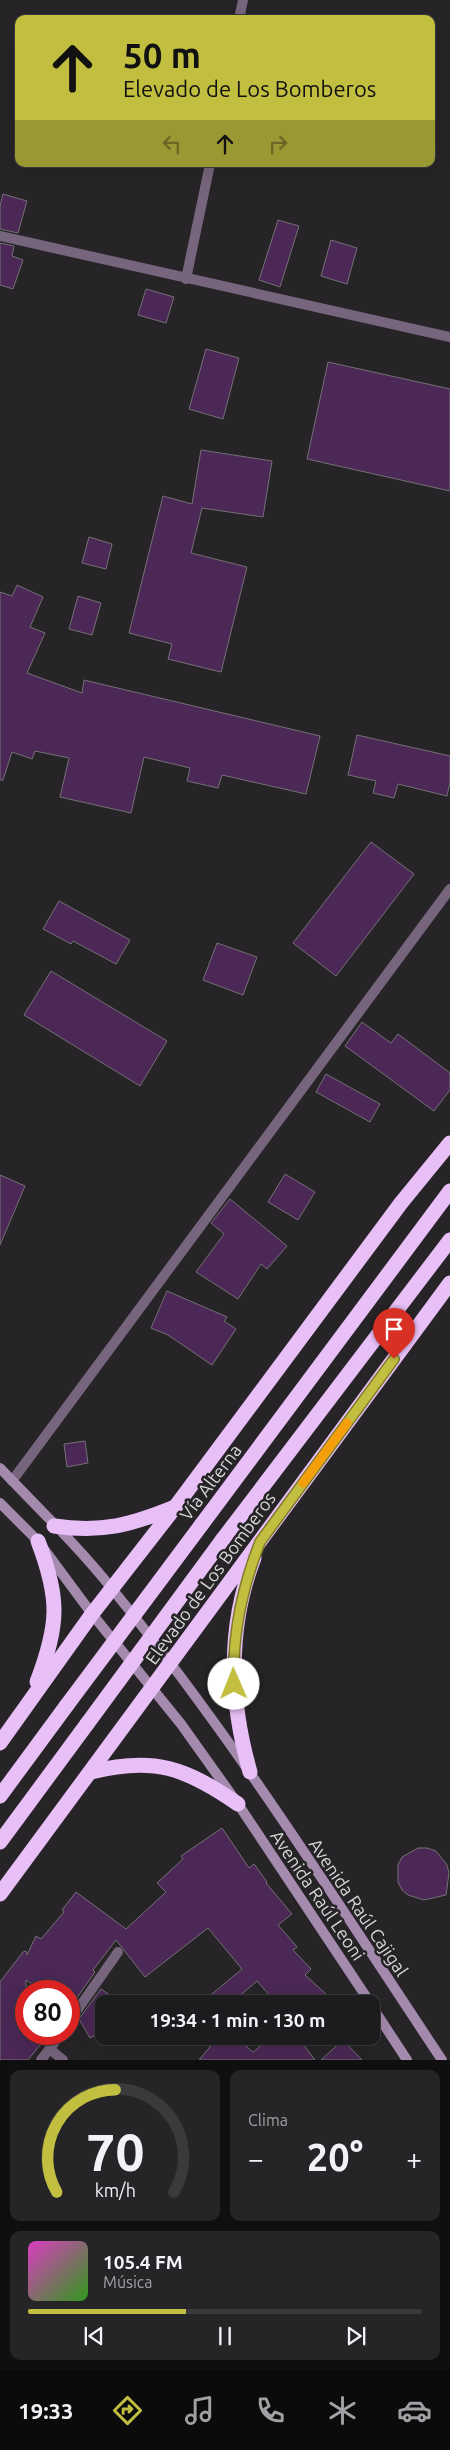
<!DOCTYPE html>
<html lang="es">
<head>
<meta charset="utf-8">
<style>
	:root { --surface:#1c1b1d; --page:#252426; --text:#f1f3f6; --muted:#a0a1a4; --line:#3a393b; --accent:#c1be40 }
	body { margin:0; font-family:Ubuntu,sans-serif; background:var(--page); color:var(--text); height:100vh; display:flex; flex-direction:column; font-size:19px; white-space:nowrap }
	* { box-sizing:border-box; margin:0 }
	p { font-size:16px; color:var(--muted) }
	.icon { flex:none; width:28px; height:28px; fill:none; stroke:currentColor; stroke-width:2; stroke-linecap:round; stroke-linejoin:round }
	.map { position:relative; height:2060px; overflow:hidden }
	.sheet { display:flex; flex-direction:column; gap:10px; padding:10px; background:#0f0f10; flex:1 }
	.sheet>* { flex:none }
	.banner { position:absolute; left:15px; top:15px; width:420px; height:152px; border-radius:10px; box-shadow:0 5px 20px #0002,0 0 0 1px var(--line); background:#c1be40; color:#111; overflow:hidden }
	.speed { position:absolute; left:15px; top:1980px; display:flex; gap:10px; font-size:25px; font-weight:700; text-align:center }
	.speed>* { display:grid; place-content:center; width:65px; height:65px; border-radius:50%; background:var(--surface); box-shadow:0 5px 20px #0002,0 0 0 1px var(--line); line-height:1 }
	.speed .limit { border:8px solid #d22; background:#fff; color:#111 }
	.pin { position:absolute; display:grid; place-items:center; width:42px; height:42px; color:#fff; margin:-51px -21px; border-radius:50% 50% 50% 0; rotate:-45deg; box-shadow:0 0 5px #0007 }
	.pin .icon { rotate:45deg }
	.me { position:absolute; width:55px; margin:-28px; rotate:359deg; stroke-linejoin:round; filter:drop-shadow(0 0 4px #0008) }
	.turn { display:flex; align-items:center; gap:18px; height:105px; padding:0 25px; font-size:22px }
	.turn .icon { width:65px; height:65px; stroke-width:2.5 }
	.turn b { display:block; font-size:35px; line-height:42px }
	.lanes { display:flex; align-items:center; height:48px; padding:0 25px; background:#0003; justify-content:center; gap:25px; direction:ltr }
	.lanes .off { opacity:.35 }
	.big { font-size:38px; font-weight:600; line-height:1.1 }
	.sheet .tile { flex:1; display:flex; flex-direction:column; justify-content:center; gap:8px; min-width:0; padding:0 18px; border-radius:10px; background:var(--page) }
	.sheet .dial { align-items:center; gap:0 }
	.dial svg { height:130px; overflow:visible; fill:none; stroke:var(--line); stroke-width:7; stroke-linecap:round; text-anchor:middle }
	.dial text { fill:var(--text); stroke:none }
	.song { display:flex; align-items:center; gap:15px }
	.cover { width:60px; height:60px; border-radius:8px; background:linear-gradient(135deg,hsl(310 70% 55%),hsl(110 70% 35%)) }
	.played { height:5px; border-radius:2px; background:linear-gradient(90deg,var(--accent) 40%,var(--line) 40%) }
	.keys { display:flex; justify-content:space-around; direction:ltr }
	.heat { display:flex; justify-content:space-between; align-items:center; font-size:28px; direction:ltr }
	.sheet .tiles { flex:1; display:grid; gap:10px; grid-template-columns:1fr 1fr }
	.tile:last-child { grid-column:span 2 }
	.trip { position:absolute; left:95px; top:1995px; width:285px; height:50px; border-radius:10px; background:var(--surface); box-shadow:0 5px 20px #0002,0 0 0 1px var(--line); font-weight:600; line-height:50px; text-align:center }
	.tab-bar { display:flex; height:80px; justify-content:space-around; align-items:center; background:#0b0b0c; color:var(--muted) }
	.tab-bar .icon { width:35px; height:35px }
	.tab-bar .on { color:var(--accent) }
	.tab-bar b { font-size:22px; color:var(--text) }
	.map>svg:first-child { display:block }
</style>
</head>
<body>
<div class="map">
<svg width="450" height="2060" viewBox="0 0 450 2060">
	<rect width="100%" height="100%" fill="#262427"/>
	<g fill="#4b2856" stroke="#747175">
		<path d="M3,194L27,201L18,233L0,229V206Z"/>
		<path d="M278,220L299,226L280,287L259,280Z"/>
		<path d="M331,240L357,248L347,284L321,276Z"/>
		<path d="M0,243L14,246L12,256L23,260L13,289L0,285Z"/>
		<path d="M146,289L174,297L166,323L138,315Z"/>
		<path d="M206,349L239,358L223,419L189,409Z"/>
		<path d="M328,362L450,389V491L307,459Z"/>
		<path d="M201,450L272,461L263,517L202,508L191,553L247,567L221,672L168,659L172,644L129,633L163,496L192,504Z"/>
		<path d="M89,537L112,544L106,569L82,563Z"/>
		<path d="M17,585L43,597L30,627L45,633L27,673L82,693L84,680L320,736L306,794L222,775L218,788L187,781L190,768L144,757L131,813L60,797L69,758L35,751L32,759L12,752L3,780H0V592L12,596Z"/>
		<path d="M78,596L101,603L92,635L69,629Z"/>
		<path d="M357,735L450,756V782L447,796L398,784L394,798L373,793L376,781L348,775Z"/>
		<path d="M371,842L414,874L336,976L293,943Z"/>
		<path d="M59,901L130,940L116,964L73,941L71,944L43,929Z"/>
		<path d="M217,943L257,957L243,995L203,980Z"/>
		<path d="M51,971L167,1041L140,1086L24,1015Z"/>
		<path d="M362,1022L391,1043L398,1034L450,1073V1090L434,1111L345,1046Z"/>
		<path d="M326,1074L380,1104L370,1122L316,1092Z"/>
		<path d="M285,1174L315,1192L298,1220L268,1202Z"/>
		<path d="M0,1175L25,1186L0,1245Z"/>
		<path d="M230,1199L287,1246L267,1269L261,1264L238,1299L196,1272L224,1234L211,1223Z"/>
		<path d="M167,1291L227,1317L224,1321L236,1329L212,1365L168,1335L151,1328Z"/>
		<path d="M85,1441L88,1463L67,1467L64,1444Z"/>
		<path d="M222,1828L249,1868L254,1864L267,1882L266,1883L292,1914L278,1925L297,1947L293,1950L311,1969L305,1975L327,1995L320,2004H277L257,1981L230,2004H200L242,1969L208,1928L145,1977L116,1940L93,1970L95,1972L69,2009V1991H42L26,1980V2034H49L28,2060H0V1982L23,1952L26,1951L27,1955L36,1936L41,1939L64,1912L62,1910L76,1892L126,1929L166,1892L157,1883L183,1859L181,1856Z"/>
		<path d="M418,1848H427L436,1851L447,1865L449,1873L446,1895L424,1900L408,1895L402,1890L398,1882V1865L402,1857Z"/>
		<path d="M101,1989L122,2004H104V2030L90,2038L79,2019Z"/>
		<path d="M219,2036H234L253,2052L273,2036H297L315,2060H199Z"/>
		<path d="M343,2040L362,2060H321Z"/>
	</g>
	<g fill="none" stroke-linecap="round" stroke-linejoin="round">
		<g stroke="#76657c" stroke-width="10">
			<path d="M239,19L243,0"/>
			<path d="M0,236L450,337"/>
			<path d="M186,279L210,164"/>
			<path d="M12,1481L450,889"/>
			<path d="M69,2022L118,1952"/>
			<path d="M50,2049L63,2060"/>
			<path d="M41,2060L61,2034"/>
		</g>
		<g stroke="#a48aad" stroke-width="10">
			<path d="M0,1468C38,1508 79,1547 113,1590C234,1738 336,1901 442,2060"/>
			<path d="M0,1503L38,1541L92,1614L181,1724L238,1804L371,2004"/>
			<path d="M371,2005L407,2060"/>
		</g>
		<g stroke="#e9bff7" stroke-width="15">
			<path d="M202,1524L450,1191"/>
			<path d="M54,1526C102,1533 131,1525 175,1507"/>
			<path d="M223,1539L450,1240"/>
			<path d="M37,1682C59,1624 60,1599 38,1541"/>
			<path d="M0,1743L92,1614L176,1506L401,1203L450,1143"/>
			<path d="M91,1772C154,1756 186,1768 238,1804"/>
			<path d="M250,1772C230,1702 227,1628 254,1558"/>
			<path d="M0,1796L67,1705"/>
			<path d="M0,1842L87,1724"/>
			<path d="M0,1894L450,1283"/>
		</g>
		<g stroke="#e9bff7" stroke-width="15">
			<path d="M67,1705L202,1524"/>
			<path d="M87,1724L223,1539"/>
		</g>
	</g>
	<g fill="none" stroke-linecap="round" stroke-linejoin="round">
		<defs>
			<path id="route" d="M234,1684C232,1634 242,1588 260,1542L394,1359"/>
		</defs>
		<use href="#route" stroke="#7d7c2a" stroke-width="12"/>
		<use href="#route" stroke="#c1be40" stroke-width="9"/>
		<path stroke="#f59e0b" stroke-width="9" d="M303,1483L347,1423"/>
	</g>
	<g text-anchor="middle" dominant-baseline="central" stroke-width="5" stroke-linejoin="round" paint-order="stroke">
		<g font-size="18" fill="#d8d6d8" stroke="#262427">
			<text transform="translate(210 1482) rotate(-53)">Vía Alterna</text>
			<text transform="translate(210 1578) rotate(-54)">Elevado de Los Bomberos</text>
			<text transform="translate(318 1895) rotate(56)">Avenida Raúl Leoni</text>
			<text transform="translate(359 1907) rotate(56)">Avenida Raúl Cajigal</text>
		</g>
	</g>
</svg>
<div class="speed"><div class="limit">80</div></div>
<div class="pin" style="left:394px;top:1359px;background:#d93025"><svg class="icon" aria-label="arrive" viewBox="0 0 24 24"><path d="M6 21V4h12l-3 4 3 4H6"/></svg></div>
<svg class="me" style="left:234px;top:1684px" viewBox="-20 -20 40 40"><circle r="19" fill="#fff"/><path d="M0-13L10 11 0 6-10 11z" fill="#c1be40"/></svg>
<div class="trip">19:34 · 1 min · 130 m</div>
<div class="banner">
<div class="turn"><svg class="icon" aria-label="ahead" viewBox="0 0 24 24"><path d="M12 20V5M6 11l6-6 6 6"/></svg><div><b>50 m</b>Elevado de Los Bomberos</div></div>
<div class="lanes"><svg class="icon off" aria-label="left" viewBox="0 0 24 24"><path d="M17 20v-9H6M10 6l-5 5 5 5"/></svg><svg class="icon" aria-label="ahead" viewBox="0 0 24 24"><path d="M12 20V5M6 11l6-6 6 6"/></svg><svg class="icon off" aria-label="right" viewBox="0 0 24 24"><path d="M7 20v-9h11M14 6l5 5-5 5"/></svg></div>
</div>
</div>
<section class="sheet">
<div class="tiles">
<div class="tile dial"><svg viewBox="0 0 100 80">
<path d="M14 69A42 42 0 1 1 86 69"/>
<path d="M14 69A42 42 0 0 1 50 6" stroke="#c1be40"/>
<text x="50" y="56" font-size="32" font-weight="700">70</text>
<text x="50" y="72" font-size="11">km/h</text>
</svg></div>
<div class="tile"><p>Clima</p>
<div class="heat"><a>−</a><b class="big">20°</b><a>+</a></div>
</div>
<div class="tile">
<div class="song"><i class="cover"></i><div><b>105.4 FM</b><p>Música</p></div></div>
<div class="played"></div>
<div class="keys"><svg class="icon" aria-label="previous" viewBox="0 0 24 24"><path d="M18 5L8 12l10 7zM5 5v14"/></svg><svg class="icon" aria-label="pause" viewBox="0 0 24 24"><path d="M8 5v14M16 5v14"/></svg><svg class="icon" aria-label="next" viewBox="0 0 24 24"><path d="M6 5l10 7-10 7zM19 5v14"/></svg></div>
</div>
</div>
</section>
<nav class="tab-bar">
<b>19:33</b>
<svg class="icon on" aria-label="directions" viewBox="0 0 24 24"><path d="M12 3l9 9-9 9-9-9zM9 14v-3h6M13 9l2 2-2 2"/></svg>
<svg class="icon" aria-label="music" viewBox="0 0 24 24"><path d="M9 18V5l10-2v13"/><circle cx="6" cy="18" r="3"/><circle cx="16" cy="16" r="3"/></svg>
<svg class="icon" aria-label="phone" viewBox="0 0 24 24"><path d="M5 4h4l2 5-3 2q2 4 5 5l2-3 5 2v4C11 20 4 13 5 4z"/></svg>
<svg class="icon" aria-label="climate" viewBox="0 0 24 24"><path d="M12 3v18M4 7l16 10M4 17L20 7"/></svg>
<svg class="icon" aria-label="car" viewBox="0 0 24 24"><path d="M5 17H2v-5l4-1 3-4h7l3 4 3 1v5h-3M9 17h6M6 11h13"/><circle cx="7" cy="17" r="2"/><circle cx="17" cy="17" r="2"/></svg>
</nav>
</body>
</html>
